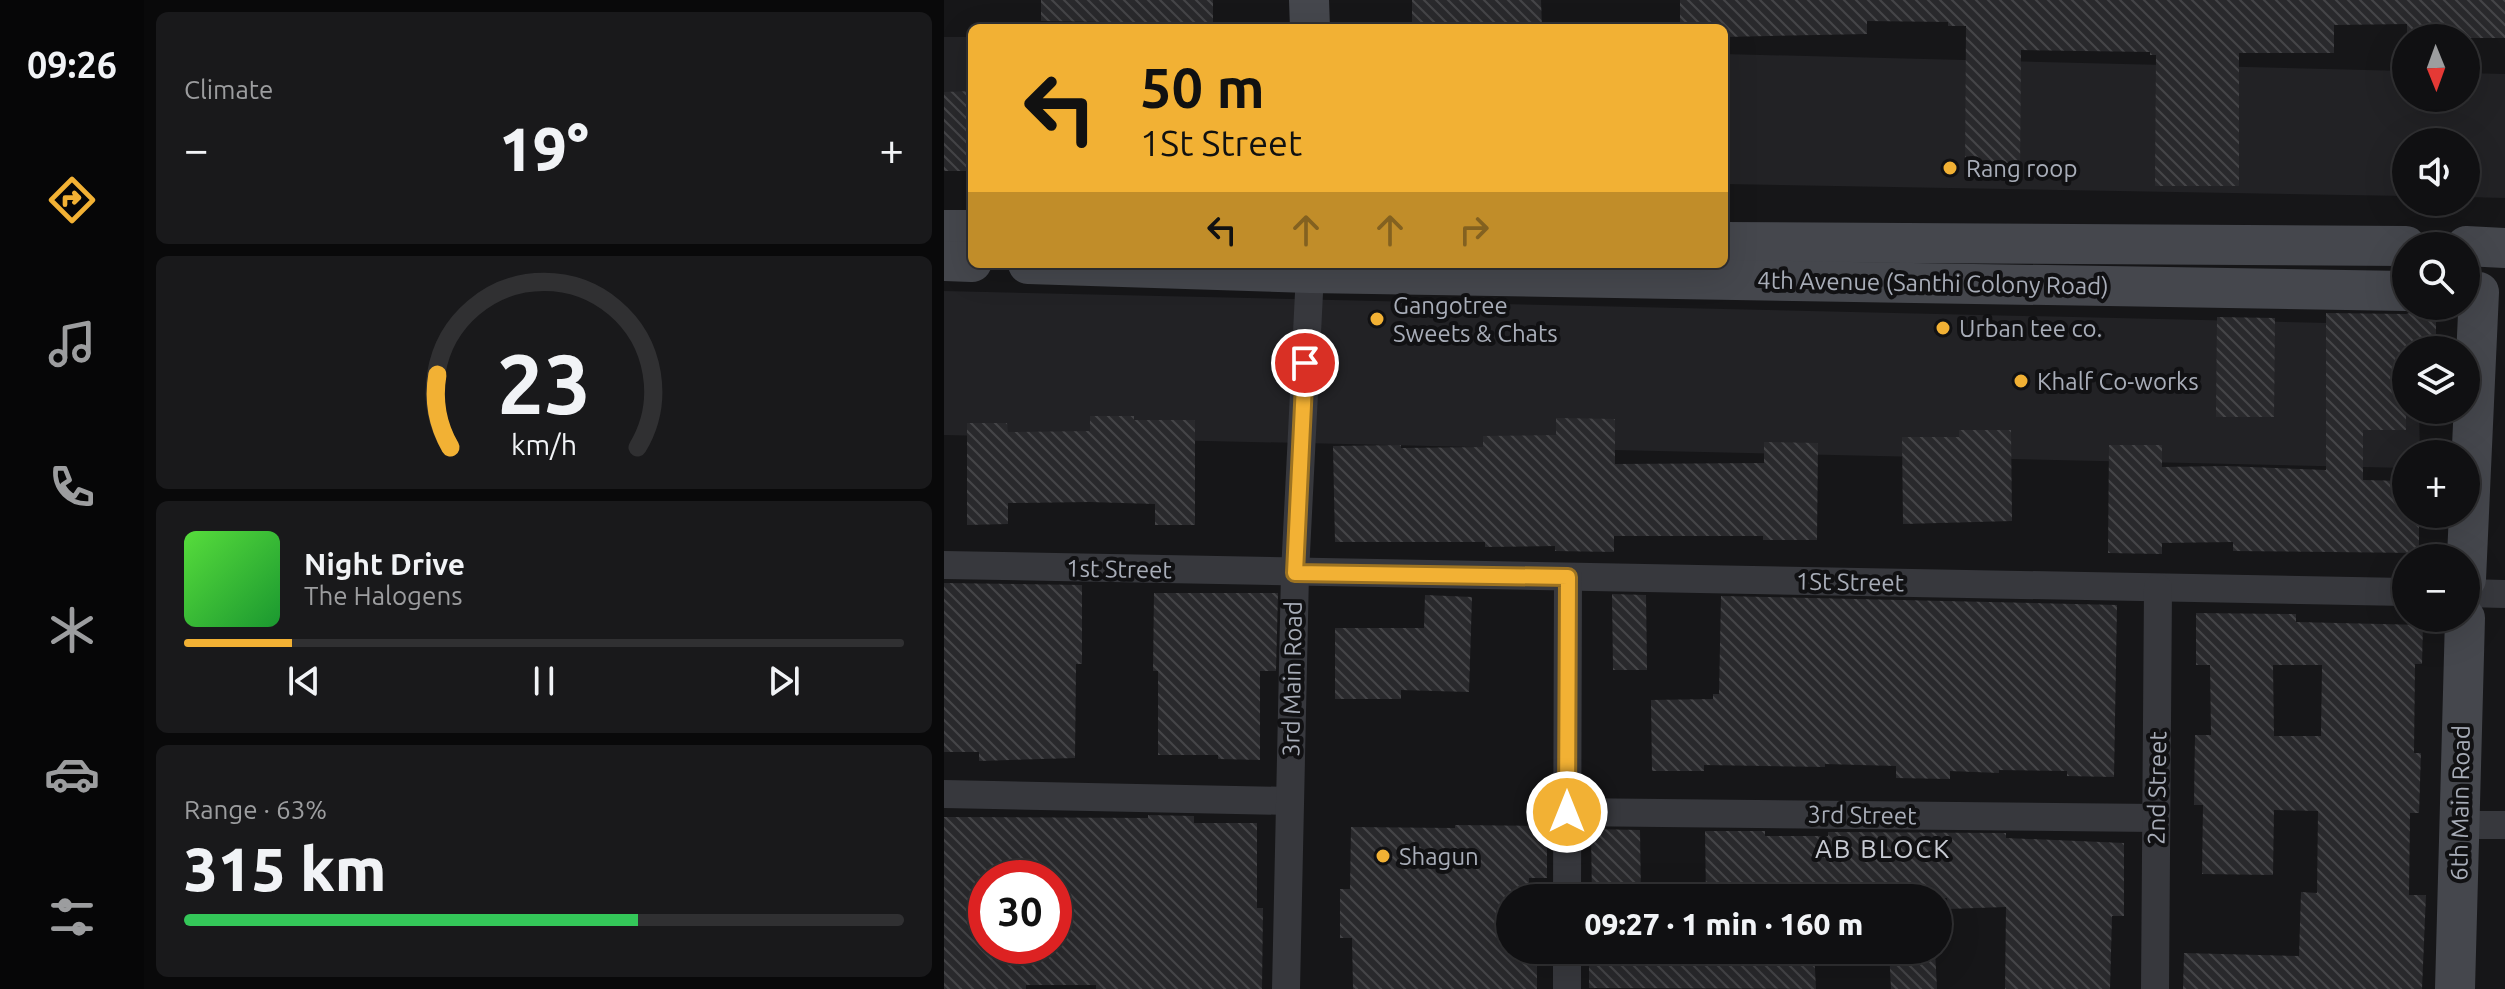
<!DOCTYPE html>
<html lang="en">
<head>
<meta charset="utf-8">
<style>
	:root { --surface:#101012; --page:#19191b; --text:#f1f3f6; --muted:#9c9d9f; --line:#303032; --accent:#f2b134 }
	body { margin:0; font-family:Ubuntu,sans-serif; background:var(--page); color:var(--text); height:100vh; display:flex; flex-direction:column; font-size:30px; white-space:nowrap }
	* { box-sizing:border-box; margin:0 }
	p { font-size:26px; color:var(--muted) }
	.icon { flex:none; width:44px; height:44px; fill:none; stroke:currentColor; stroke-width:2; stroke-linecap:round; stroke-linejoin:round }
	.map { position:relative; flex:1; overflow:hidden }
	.side { display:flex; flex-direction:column; gap:12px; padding:12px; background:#09090a; width:800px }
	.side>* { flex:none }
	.banner { position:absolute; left:24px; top:24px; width:760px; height:244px; border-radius:12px; box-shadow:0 8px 32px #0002,0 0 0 2px var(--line); background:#f2b134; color:#111; overflow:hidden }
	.needle { width:52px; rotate:179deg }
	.buttons { position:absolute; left:1448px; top:24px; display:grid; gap:16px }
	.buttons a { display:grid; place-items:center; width:88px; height:88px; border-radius:50%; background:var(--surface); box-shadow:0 8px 32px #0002,0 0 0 2px var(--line); font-size:40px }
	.speed { position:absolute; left:24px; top:860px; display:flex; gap:16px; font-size:40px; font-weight:700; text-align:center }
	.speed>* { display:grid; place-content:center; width:104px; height:104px; border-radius:50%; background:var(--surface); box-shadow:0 8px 32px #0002,0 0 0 2px var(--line); line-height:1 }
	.speed .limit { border:12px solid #d22; background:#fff; color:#111 }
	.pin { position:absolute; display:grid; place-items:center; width:68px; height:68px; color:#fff; margin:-34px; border:4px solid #fff; border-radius:50%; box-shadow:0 2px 8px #0007 }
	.me { position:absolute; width:88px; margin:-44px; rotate:0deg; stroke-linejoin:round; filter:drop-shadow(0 0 6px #0008) }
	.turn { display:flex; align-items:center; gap:28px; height:168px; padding:0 40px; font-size:36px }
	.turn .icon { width:104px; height:104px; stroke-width:2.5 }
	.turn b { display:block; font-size:56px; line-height:68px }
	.lanes { display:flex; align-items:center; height:76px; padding:0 40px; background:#0003; justify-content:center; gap:40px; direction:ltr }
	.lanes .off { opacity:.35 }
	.big { font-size:60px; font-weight:800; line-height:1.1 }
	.side .widget { flex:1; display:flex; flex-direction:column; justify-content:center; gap:12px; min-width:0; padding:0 28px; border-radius:12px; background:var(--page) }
	.side .dial { align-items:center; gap:0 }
	.dial svg { height:208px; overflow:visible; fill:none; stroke:var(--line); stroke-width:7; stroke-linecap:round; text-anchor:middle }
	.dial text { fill:var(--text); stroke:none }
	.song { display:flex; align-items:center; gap:24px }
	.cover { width:96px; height:96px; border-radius:12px; background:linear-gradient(135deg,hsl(110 70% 55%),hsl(130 70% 35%)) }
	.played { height:8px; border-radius:4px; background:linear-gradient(90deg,var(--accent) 15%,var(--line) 15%) }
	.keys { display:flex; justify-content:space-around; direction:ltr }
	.heat { display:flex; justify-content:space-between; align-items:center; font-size:44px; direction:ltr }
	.charge { height:12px; border-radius:6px; background:linear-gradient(90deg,#34c759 63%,var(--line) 0) }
	.trip { position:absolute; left:552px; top:884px; width:456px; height:80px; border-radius:40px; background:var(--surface); box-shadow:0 8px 32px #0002,0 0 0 2px var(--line); font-weight:800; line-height:80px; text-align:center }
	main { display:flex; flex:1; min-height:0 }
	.menu { display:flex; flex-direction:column; width:144px; justify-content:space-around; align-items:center; background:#060607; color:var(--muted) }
	.menu .icon { width:56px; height:56px }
	.menu .on { color:var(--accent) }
	.menu b { font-size:36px; color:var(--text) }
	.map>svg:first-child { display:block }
</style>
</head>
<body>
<main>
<nav class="menu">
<b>09:26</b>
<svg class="icon on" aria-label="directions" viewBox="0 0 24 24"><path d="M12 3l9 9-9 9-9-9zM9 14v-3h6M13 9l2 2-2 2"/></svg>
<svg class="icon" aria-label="music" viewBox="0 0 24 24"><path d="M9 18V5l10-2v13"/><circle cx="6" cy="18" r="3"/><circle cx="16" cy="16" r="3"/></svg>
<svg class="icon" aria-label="phone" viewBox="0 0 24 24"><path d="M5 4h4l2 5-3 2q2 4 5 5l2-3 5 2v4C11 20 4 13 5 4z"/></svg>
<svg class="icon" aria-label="climate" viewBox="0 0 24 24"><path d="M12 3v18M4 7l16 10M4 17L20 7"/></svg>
<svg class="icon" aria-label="car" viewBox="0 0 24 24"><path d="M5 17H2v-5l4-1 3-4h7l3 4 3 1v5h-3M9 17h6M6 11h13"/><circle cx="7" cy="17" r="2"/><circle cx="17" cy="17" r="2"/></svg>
<svg class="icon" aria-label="filters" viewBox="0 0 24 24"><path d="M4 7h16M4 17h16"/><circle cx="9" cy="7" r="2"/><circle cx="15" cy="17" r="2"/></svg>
</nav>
<section class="side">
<div class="widget"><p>Climate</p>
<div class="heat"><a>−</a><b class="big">19°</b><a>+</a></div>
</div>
<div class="widget dial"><svg viewBox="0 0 100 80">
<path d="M14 69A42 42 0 1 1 86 69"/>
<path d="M14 69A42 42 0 0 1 9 41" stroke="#f2b134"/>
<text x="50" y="56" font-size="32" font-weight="700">23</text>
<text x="50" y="72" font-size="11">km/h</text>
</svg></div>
<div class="widget">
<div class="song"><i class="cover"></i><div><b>Night Drive</b><p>The Halogens</p></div></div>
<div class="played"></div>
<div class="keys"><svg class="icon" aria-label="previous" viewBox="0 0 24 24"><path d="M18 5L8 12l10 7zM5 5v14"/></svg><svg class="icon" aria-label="pause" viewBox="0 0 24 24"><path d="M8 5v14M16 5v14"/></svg><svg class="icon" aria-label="next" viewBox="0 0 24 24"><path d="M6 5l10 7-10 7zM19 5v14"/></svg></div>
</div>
<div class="widget"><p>Range · 63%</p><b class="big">315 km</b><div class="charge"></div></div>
</section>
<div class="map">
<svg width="1561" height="989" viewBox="0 0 1561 989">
	<defs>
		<pattern id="building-back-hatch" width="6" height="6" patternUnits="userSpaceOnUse" patternTransform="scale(2)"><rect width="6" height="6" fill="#29292c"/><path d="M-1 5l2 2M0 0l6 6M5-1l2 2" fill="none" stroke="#454548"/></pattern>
	</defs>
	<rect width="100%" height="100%" fill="#161618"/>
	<g fill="#222225">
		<rect x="0" y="37" width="28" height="133"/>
		<path d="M780,54L1462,71V98H1522V73L1561,74V198L1522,197V142H1462V196L780,184Z"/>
		<path d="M0,291L1473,325L1462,350V410H1475L1476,454H1462V468L0,435Z"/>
	</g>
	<g fill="url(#building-back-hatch)" fill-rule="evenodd">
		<path d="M97,0H269V28H227V23L97,21Z"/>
		<path d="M468,0H597L598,28H468Z"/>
		<path d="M736,0H1561V38H1463V24L1390,25V53H1295V186H1211L1212,55H1206V52L1077,50L1076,173L1021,172L1022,26H1004V22L923,21V34L780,37V28H736Z"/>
		<path d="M28,91V171H0V92Z"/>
		<path d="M1479,306H1492V350H1462V430H1419V480L1462,481V514H1475V553L1289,551V542L1218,543V554L1164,553L1165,445H1218V467L1281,466L1382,470V313L1462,314L1472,311Z"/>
		<path d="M1273,317L1331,318L1330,417H1272Z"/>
		<path d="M146,416H190V420H251V525H211V504L146,502L64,503V524L23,525V423H63L64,432L146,431Z"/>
		<path d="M612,418L671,419V464L820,463V442L874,443L873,540H819V536H670V552L611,551V546L541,547V542H391L389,446L457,445V448L539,447V436L612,435Z"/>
		<path d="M1015,430H1067L1068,521L959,524L958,437H1015Z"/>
		<path d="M0,583L138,585V664H132L131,758L35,761V752H0Z"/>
		<path d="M210,593H334L332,671H316V760L274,759V755H214V671H209Z"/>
		<path d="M668,594L702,595L703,670H669Z"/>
		<path d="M481,595L528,597L525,692L457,690V699H391V628H480Z"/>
		<path d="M777,596L1173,605L1170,777L1123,776V771L1055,770V773L1006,771V779L952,778V766L881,764V767L760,765V771H708L707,700L769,699V694H775Z"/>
		<path d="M1252,613L1352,614V622L1479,625L1478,664H1471L1470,753H1477L1475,813H1466L1465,895H1482L1478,989H1239L1240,953L1355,956L1357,892L1373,893L1374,811L1330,810L1329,875L1258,874L1259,805H1250L1251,735H1267L1266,665H1252ZM1329,665H1378L1377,736H1330Z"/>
		<path d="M204,815L250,816V823H313V908H319L318,989H152V985H82V989H0V817L204,818ZM42,878H110V946H42Z"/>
		<path d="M511,825L603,826V878H585V898H566V950H593V989H409L408,938H396V889H406L407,827L511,828Z"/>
		<path d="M647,829L696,830L697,898H648Z"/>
		<path d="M761,831H821V836H884V832L1062,833V838L1180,843V916H1168L1166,989H1061L1062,907L1004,909L1003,898H762Z"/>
		<path d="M645,950H870L872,989L645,988Z"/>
		<path d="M945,950H991L993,989H947Z"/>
	</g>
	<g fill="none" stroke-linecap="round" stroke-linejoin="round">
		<g stroke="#37383d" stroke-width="28">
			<path d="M0,565L1462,592"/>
			<path d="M1522,593L1561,594"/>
			<path d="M0,794L346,801"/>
			<path d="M623,812L1212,818"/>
			<path d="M1515,825H1561"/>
			<path d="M623,898L624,577"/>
			<path d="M623,950V989"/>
			<path d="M342,989L351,573L366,273"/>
			<path d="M1211,989L1214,588"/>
		</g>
		<g stroke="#45474d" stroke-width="40">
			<path d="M365,0L366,28"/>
			<path d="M0,230H28"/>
			<path d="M780,242L1462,246"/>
			<path d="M1522,246L1561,248"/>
			<path d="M0,261L28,262"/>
			<path d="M84,264L366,273L1462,291"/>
			<path d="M1522,579L1535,292"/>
			<path d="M1511,989L1521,618"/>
		</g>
	</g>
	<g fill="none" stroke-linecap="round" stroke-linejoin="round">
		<defs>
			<path id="route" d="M361,363L351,573L624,577L623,812"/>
		</defs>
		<use href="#route" stroke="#9d7322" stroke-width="20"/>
		<use href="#route" stroke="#f2b134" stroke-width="14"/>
	</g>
	<g fill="#f2b134" stroke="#111113" stroke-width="3">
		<circle cx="1006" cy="168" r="8"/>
		<circle cx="433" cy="319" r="8"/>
		<circle cx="999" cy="328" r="8"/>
		<circle cx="1077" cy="381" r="8"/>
		<circle cx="439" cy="856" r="8"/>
	</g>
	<g text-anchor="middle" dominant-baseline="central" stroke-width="8" stroke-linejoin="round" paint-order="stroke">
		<g font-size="24" fill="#a8adb8" stroke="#111113" text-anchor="start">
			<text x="1022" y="168">Rang roop</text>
			<text x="449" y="305">Gangotree<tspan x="449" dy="28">Sweets &amp; Chats</tspan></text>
			<text x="1015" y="328">Urban tee co.</text>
			<text x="1093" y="381">Khalf Co-works</text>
			<text x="455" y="856">Shagun</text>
		</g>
		<g font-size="24" fill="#a8adb8" stroke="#111113">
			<text transform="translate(989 283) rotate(1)">4th Avenue (Santhi Colony Road)</text>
			<text transform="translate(175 569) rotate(1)">1st Street</text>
			<text transform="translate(906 582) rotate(1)">1St Street</text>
			<text transform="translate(348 679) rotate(-89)">3rd Main Road</text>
			<text transform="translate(1213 788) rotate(-89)">2nd Street</text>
			<text transform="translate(1516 803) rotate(-89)">6th Main Road</text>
			<text transform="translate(918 815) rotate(1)">3rd Street</text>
		</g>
		<g font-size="26" letter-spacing="2" fill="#c9ccd4" stroke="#111113">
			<text x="939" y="848">AB BLOCK</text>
		</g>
	</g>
</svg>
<div class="buttons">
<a><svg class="needle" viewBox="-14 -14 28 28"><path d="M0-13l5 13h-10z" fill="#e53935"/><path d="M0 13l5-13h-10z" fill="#9c9d9f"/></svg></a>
<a><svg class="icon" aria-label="sound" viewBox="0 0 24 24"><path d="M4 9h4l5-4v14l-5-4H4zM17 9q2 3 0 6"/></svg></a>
<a><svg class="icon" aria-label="search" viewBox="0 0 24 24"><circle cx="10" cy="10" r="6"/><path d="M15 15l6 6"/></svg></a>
<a><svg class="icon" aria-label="layers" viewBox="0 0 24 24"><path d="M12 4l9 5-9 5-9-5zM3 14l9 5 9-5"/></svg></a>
<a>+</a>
<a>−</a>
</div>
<div class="speed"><div class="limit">30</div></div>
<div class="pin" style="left:361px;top:363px;background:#d93025"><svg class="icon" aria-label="arrive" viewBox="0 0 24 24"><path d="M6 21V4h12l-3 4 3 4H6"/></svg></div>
<svg class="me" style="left:623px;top:812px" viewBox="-20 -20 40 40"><circle r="17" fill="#f2b134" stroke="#fff" stroke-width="3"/><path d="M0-11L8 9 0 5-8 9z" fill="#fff"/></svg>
<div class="trip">09:27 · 1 min · 160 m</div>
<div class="banner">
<div class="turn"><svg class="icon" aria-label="left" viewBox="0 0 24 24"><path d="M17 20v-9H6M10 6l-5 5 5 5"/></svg><div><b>50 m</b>1St Street</div></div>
<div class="lanes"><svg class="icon" aria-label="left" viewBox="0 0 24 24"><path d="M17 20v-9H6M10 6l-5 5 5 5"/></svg><svg class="icon off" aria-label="ahead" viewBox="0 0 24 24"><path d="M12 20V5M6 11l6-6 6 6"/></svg><svg class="icon off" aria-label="ahead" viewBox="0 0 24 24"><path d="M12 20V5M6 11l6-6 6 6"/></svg><svg class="icon off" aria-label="right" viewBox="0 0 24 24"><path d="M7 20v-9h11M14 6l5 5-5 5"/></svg></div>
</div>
</div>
</main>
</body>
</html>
